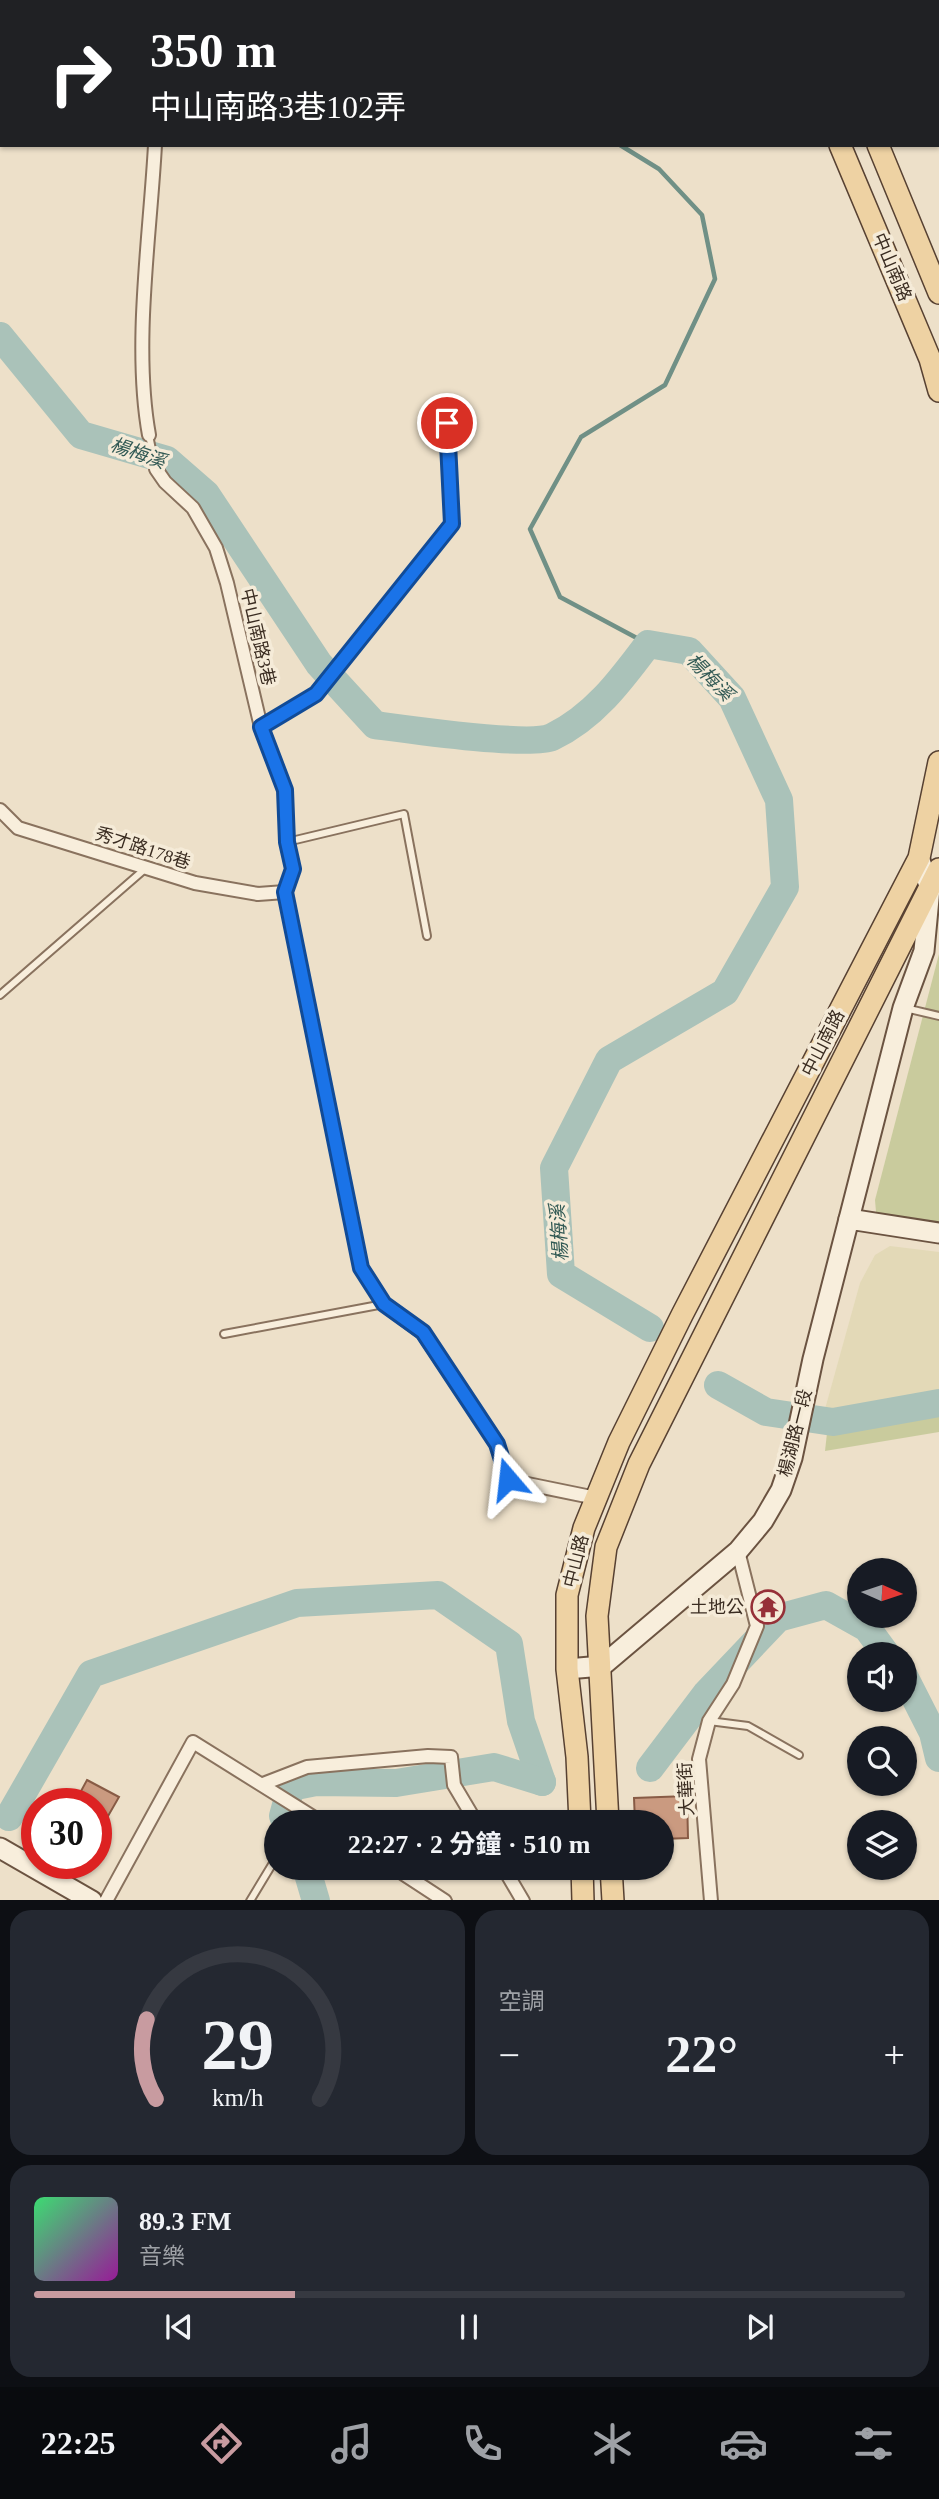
<!DOCTYPE html>
<html lang="zh-TW">
<head>
<meta charset="utf-8">
<style>
	:root { --surface:#171b24; --page:#242831; --text:#f1f3f6; --muted:#9ea1a6; --line:#363941; --accent:#c89ba0 }
	body { margin:0; font-family:"Times New Roman","Noto Sans TC",serif; background:var(--page); color:var(--text); height:100vh; display:flex; flex-direction:column; font-size:26px; white-space:nowrap }
	* { box-sizing:border-box; margin:0 }
	p { font-size:23px; color:var(--muted) }
	.icon { flex:none; width:38px; height:38px; fill:none; stroke:currentColor; stroke-width:2; stroke-linecap:round; stroke-linejoin:round }
	.map { position:relative; height:1900px; overflow:hidden }
	.details { display:flex; flex-direction:column; gap:10px; padding:10px; background:#0d0f14; flex:1 }
	.details>* { flex:none }
	.top-card { position:absolute; left:0px; top:0px; width:940px; height:147px; box-shadow:0 2px 5px #0004; background:#202124; color:#fff; overflow:hidden }
	.needle { width:46px; rotate:93deg }
	.fabs { position:absolute; left:847px; top:1558px; display:grid; gap:14px }
	.fabs a { display:grid; place-items:center; width:70px; height:70px; border-radius:50%; background:var(--surface); box-shadow:0 2px 5px #0004; font-size:35px }
	.speed { position:absolute; left:21px; top:1788px; display:flex; gap:14px; font-size:35px; font-weight:700; text-align:center }
	.speed>* { display:grid; place-content:center; width:91px; height:91px; border-radius:50%; background:var(--surface); box-shadow:0 2px 5px #0004; line-height:1 }
	.speed .limit { border:10px solid #d22; background:#fff; color:#111 }
	.pin { position:absolute; display:grid; place-items:center; width:60px; height:60px; color:#fff; margin:-30px; border:4px solid #fff; border-radius:50%; box-shadow:0 2px 7px #0007 }
	.me { position:absolute; width:77px; margin:-38px; rotate:343deg; stroke-linejoin:round; filter:drop-shadow(0 0 5px #0008) }
	.turn { display:flex; align-items:center; gap:24px; height:147px; padding:0 35px; font-size:32px }
	.turn .icon { width:91px; height:91px; stroke-width:2.5 }
	.turn b { display:block; font-size:49px; line-height:60px }
	.big { font-size:52px; font-weight:700; line-height:1.1 }
	.details .widget { flex:1; display:flex; flex-direction:column; justify-content:center; gap:10px; min-width:0; padding:0 24px; border-radius:21px; background:var(--page) }
	.details .dial { align-items:center; gap:0 }
	.dial svg { height:182px; overflow:visible; fill:none; stroke:var(--line); stroke-width:7; stroke-linecap:round; text-anchor:middle }
	.dial text { fill:var(--text); stroke:none }
	.song { display:flex; align-items:center; gap:21px }
	.cover { width:84px; height:84px; border-radius:10px; background:linear-gradient(135deg,hsl(140 70% 55%),hsl(300 70% 35%)) }
	.played { height:7px; border-radius:4px; background:linear-gradient(90deg,var(--accent) 30%,var(--line) 30%) }
	.keys { display:flex; justify-content:space-around; direction:ltr }
	.heat { display:flex; justify-content:space-between; align-items:center; font-size:38px; direction:ltr }
	.details .tiles { flex:1; display:grid; gap:10px; grid-template-columns:1fr 1fr }
	.widget:last-child { grid-column:span 2 }
	.trip { position:absolute; left:264px; top:1810px; width:410px; height:70px; border-radius:35px; background:var(--surface); box-shadow:0 2px 5px #0004; font-weight:700; line-height:70px; text-align:center }
	.tabs { display:flex; height:112px; justify-content:space-around; align-items:center; background:#090b0e; color:var(--muted) }
	.tabs .icon { width:49px; height:49px }
	.tabs .active { color:var(--accent) }
	.tabs b { font-size:32px; color:var(--text) }
	.map>svg:first-child { display:block }
</style>
</head>
<body>
<div class="map">
<svg width="939" height="1901" viewBox="0 0 939 1901">
	<rect width="100%" height="100%" fill="#ede0c9"/>
	<path fill="#e3d9b7" d="M890,1246L939,1252V1394L841,1410L825,1409L860,1283L875,1255Z"/>
	<g fill="#c9cb9d">
		<path d="M939,954V1222L886,1217L876,1212L875,1200Z"/>
		<path d="M939,1412V1432L825,1451L827,1433Z"/>
	</g>
	<g fill="none" stroke-linecap="round" stroke-linejoin="round">
		<g stroke="#709086" stroke-width="4.5">
			<path d="M17,2L19,0"/>
			<path d="M608,2L609,0"/>
			<path d="M0,19L2,17"/>
			<path d="M620,145L659,169L702,215L715,279L665,385L581,437L530,529L560,597L648,644"/>
		</g>
		<g stroke="#aac2b9" stroke-width="28">
			<path d="M0,336L81,435L167,460L206,494L319,664L375,725C405,729 530,747 552,737C594,717 621,680 648,644L689,651L732,698L779,800L785,887L725,992L609,1060L554,1168L561,1274L650,1328"/>
			<path d="M718,1385L766,1412L833,1422L939,1403"/>
			<path d="M905,1678L933,1733L939,1758"/>
			<path d="M650,1768L706,1694L778,1618L826,1605L867,1628L886,1654"/>
			<path d="M9,1817L91,1674L297,1603L438,1595L509,1644L521,1721L542,1782"/>
			<path d="M286,1822L283,1816L291,1787L316,1782L396,1783L494,1767L542,1782"/>
			<path d="M306,1867L316,1901"/>
		</g>
	</g>
	<g fill="#ca9a80" stroke="#885b45" stroke-width="2">
		<path d="M87,1780L119,1797L96,1837V1804H74Z"/>
		<path d="M687,1796L688,1838L662,1839V1822H635L634,1798Z"/>
	</g>
	<g fill="none" stroke-linecap="round" stroke-linejoin="round">
		<defs>
			<g id="lane">
				<path d="M149,435L156,469"/>
				<path d="M261,727L316,694L451,524L447,423"/>
				<path d="M287,842L404,814L427,936"/>
				<path d="M0,995L146,868"/>
				<path d="M905,1008L939,1016"/>
				<path d="M224,1334L384,1304"/>
				<path d="M709,1721L748,1726L799,1755"/>
				<path d="M250,1901L276,1858"/>
			</g>
			<g id="street">
				<path d="M81,0L83,2"/>
				<path d="M2,2L4,0"/>
				<path d="M31,2L33,0"/>
				<path d="M171,2L172,0"/>
				<path d="M934,2L939,0"/>
				<path d="M0,32L2,30"/>
				<path d="M149,435C133,346 150,237 155,145"/>
				<path d="M156,469L165,482L193,508L216,548L227,583L261,727L285,790L287,842L293,869L285,892L361,1268L384,1304L423,1333L497,1444L508,1480L596,1498"/>
				<path d="M0,810L18,828L195,883L258,894L285,892"/>
				<path d="M263,1784L307,1767L428,1756L451,1757L454,1785L476,1822"/>
				<path d="M393,1867L445,1901"/>
				<path d="M503,1867L523,1901"/>
				<path d="M106,1901L193,1742L321,1822"/>
				<path d="M711,1901L699,1759L709,1721L733,1684L757,1626L738,1551"/>
			</g>
			<g id="secondary">
				<path d="M849,1219L903,1008L924,951L930,888L919,858"/>
				<path d="M567,1669L602,1666L738,1551L763,1521L781,1490L792,1458L813,1359L849,1219L939,1233"/>
				<path d="M0,1848L92,1901"/>
			</g>
			<g id="primary">
				<path d="M785,0V2"/>
				<path d="M823,0L824,2"/>
				<path d="M840,145L930,359L939,391"/>
				<path d="M878,145L939,293"/>
				<path d="M580,1822L577,1757L567,1669V1595L584,1528L619,1442L682,1315L919,858L939,762"/>
				<path d="M608,1822L597,1616L606,1547L639,1464L939,869"/>
				<path d="M582,1867L583,1901"/>
				<path d="M611,1867L613,1901"/>
			</g>
		</defs>
		<use href="#lane" stroke="#89725e" stroke-width="10"/>
		<use href="#street" stroke="#89725e" stroke-width="16"/>
		<use href="#secondary" stroke="#6b5341" stroke-width="23"/>
		<use href="#primary" stroke="#574132" stroke-width="24"/>
		<use href="#lane" stroke="#f8eedc" stroke-width="6"/>
		<use href="#street" stroke="#f8eedc" stroke-width="12"/>
		<use href="#secondary" stroke="#f8eedc" stroke-width="19"/>
		<use href="#primary" stroke="#eed2a3" stroke-width="21"/>
	</g>
	<g fill="none" stroke-linecap="round" stroke-linejoin="round">
		<defs>
			<path id="route" d="M447,423L452,524L316,694L261,727L285,790L287,842L293,869L285,892L361,1268L384,1304L423,1332L497,1444L508,1479"/>
		</defs>
		<use href="#route" stroke="#114b97" stroke-width="18"/>
		<use href="#route" stroke="#1a73e8" stroke-width="12"/>
	</g>
	<defs>
		<symbol id="temple-ring" viewBox="-11 -11 22 22"><circle r="9.5" fill="#f5ebd8" stroke="#963038" stroke-width="1.5"/><path d="M0-6L5-2H3V0L6.5 2.5H4V6H1.5V3h-3V6H-4V2.5H-6.5L-3 0V-2H-5Z" fill="#963038"/></symbol>
	</defs>
	<g fill-rule="evenodd">
		<use href="#temple-ring" x="749" y="1588" width="38" height="38"/>
	</g>
	<g text-anchor="middle" dominant-baseline="central" stroke-width="7" stroke-linejoin="round" paint-order="stroke">
		<g font-size="18" fill="#3a2c21" stroke="#f5ebd8">
			<text transform="translate(892 267) rotate(67)">中山南路</text>
			<text transform="translate(258 637) rotate(77)">中山南路3巷</text>
			<text transform="translate(143 848) rotate(18)">秀才路178巷</text>
			<text transform="translate(823 1043) rotate(-63)">中山南路</text>
			<text transform="translate(795 1433) rotate(-76)">楊湖路一段</text>
			<text transform="translate(576 1561) rotate(-76)">中山路</text>
			<text transform="translate(686 1789) rotate(-93)">大華街</text>
		</g>
		<g font-size="18" fill="#3a2c21" stroke="#f5ebd8" text-anchor="end">
			<text x="744" y="1607">土地公</text>
		</g>
		<g font-size="19" font-style="italic" fill="#315954" stroke="#f5ebd8">
			<text transform="translate(138 453) rotate(19)">楊梅溪</text>
			<text transform="translate(710 677) rotate(46)">楊梅溪</text>
			<text transform="translate(559 1233) rotate(-94)">楊梅溪</text>
		</g>
	</g>
</svg>
<div class="fabs">
<a><svg class="needle" viewBox="-14 -14 28 28"><path d="M0-13l5 13h-10z" fill="#e53935"/><path d="M0 13l5-13h-10z" fill="#9ea1a6"/></svg></a>
<a><svg class="icon" aria-label="sound" viewBox="0 0 24 24"><path d="M4 9h4l5-4v14l-5-4H4zM17 9q2 3 0 6"/></svg></a>
<a><svg class="icon" aria-label="search" viewBox="0 0 24 24"><circle cx="10" cy="10" r="6"/><path d="M15 15l6 6"/></svg></a>
<a><svg class="icon" aria-label="layers" viewBox="0 0 24 24"><path d="M12 4l9 5-9 5-9-5zM3 14l9 5 9-5"/></svg></a>
</div>
<div class="speed"><div class="limit">30</div></div>
<div class="pin" style="left:447px;top:423px;background:#d93025"><svg class="icon" aria-label="arrive" viewBox="0 0 24 24"><path d="M6 21V4h12l-3 4 3 4H6"/></svg></div>
<svg class="me" style="left:508px;top:1479px" viewBox="-20 -20 40 40"><path d="M0-17L14 15 0 8-14 15z" fill="#1a73e8" stroke="#fff" stroke-width="4"/></svg>
<div class="trip">22:27 · 2 分鐘 · 510 m</div>
<div class="top-card">
<div class="turn"><svg class="icon" aria-label="right" viewBox="0 0 24 24"><path d="M7 20v-9h11M14 6l5 5-5 5"/></svg><div><b>350 m</b>中山南路3巷102弄</div></div>
</div>
</div>
<section class="details">
<div class="tiles">
<div class="widget dial"><svg viewBox="0 0 100 80">
<path d="M14 69A42 42 0 1 1 86 69"/>
<path d="M14 69A42 42 0 0 1 10 34" stroke="#c89ba0"/>
<text x="50" y="56" font-size="32" font-weight="700">29</text>
<text x="50" y="72" font-size="11">km/h</text>
</svg></div>
<div class="widget"><p>空調</p>
<div class="heat"><a>−</a><b class="big">22°</b><a>+</a></div>
</div>
<div class="widget">
<div class="song"><i class="cover"></i><div><b>89.3 FM</b><p>音樂</p></div></div>
<div class="played"></div>
<div class="keys"><svg class="icon" aria-label="previous" viewBox="0 0 24 24"><path d="M18 5L8 12l10 7zM5 5v14"/></svg><svg class="icon" aria-label="pause" viewBox="0 0 24 24"><path d="M8 5v14M16 5v14"/></svg><svg class="icon" aria-label="next" viewBox="0 0 24 24"><path d="M6 5l10 7-10 7zM19 5v14"/></svg></div>
</div>
</div>
</section>
<nav class="tabs">
<b>22:25</b>
<svg class="icon active" aria-label="directions" viewBox="0 0 24 24"><path d="M12 3l9 9-9 9-9-9zM9 14v-3h6M13 9l2 2-2 2"/></svg>
<svg class="icon" aria-label="music" viewBox="0 0 24 24"><path d="M9 18V5l10-2v13"/><circle cx="6" cy="18" r="3"/><circle cx="16" cy="16" r="3"/></svg>
<svg class="icon" aria-label="phone" viewBox="0 0 24 24"><path d="M5 4h4l2 5-3 2q2 4 5 5l2-3 5 2v4C11 20 4 13 5 4z"/></svg>
<svg class="icon" aria-label="climate" viewBox="0 0 24 24"><path d="M12 3v18M4 7l16 10M4 17L20 7"/></svg>
<svg class="icon" aria-label="car" viewBox="0 0 24 24"><path d="M5 17H2v-5l4-1 3-4h7l3 4 3 1v5h-3M9 17h6M6 11h13"/><circle cx="7" cy="17" r="2"/><circle cx="17" cy="17" r="2"/></svg>
<svg class="icon" aria-label="filters" viewBox="0 0 24 24"><path d="M4 7h16M4 17h16"/><circle cx="9" cy="7" r="2"/><circle cx="15" cy="17" r="2"/></svg>
</nav>
</body>
</html>
